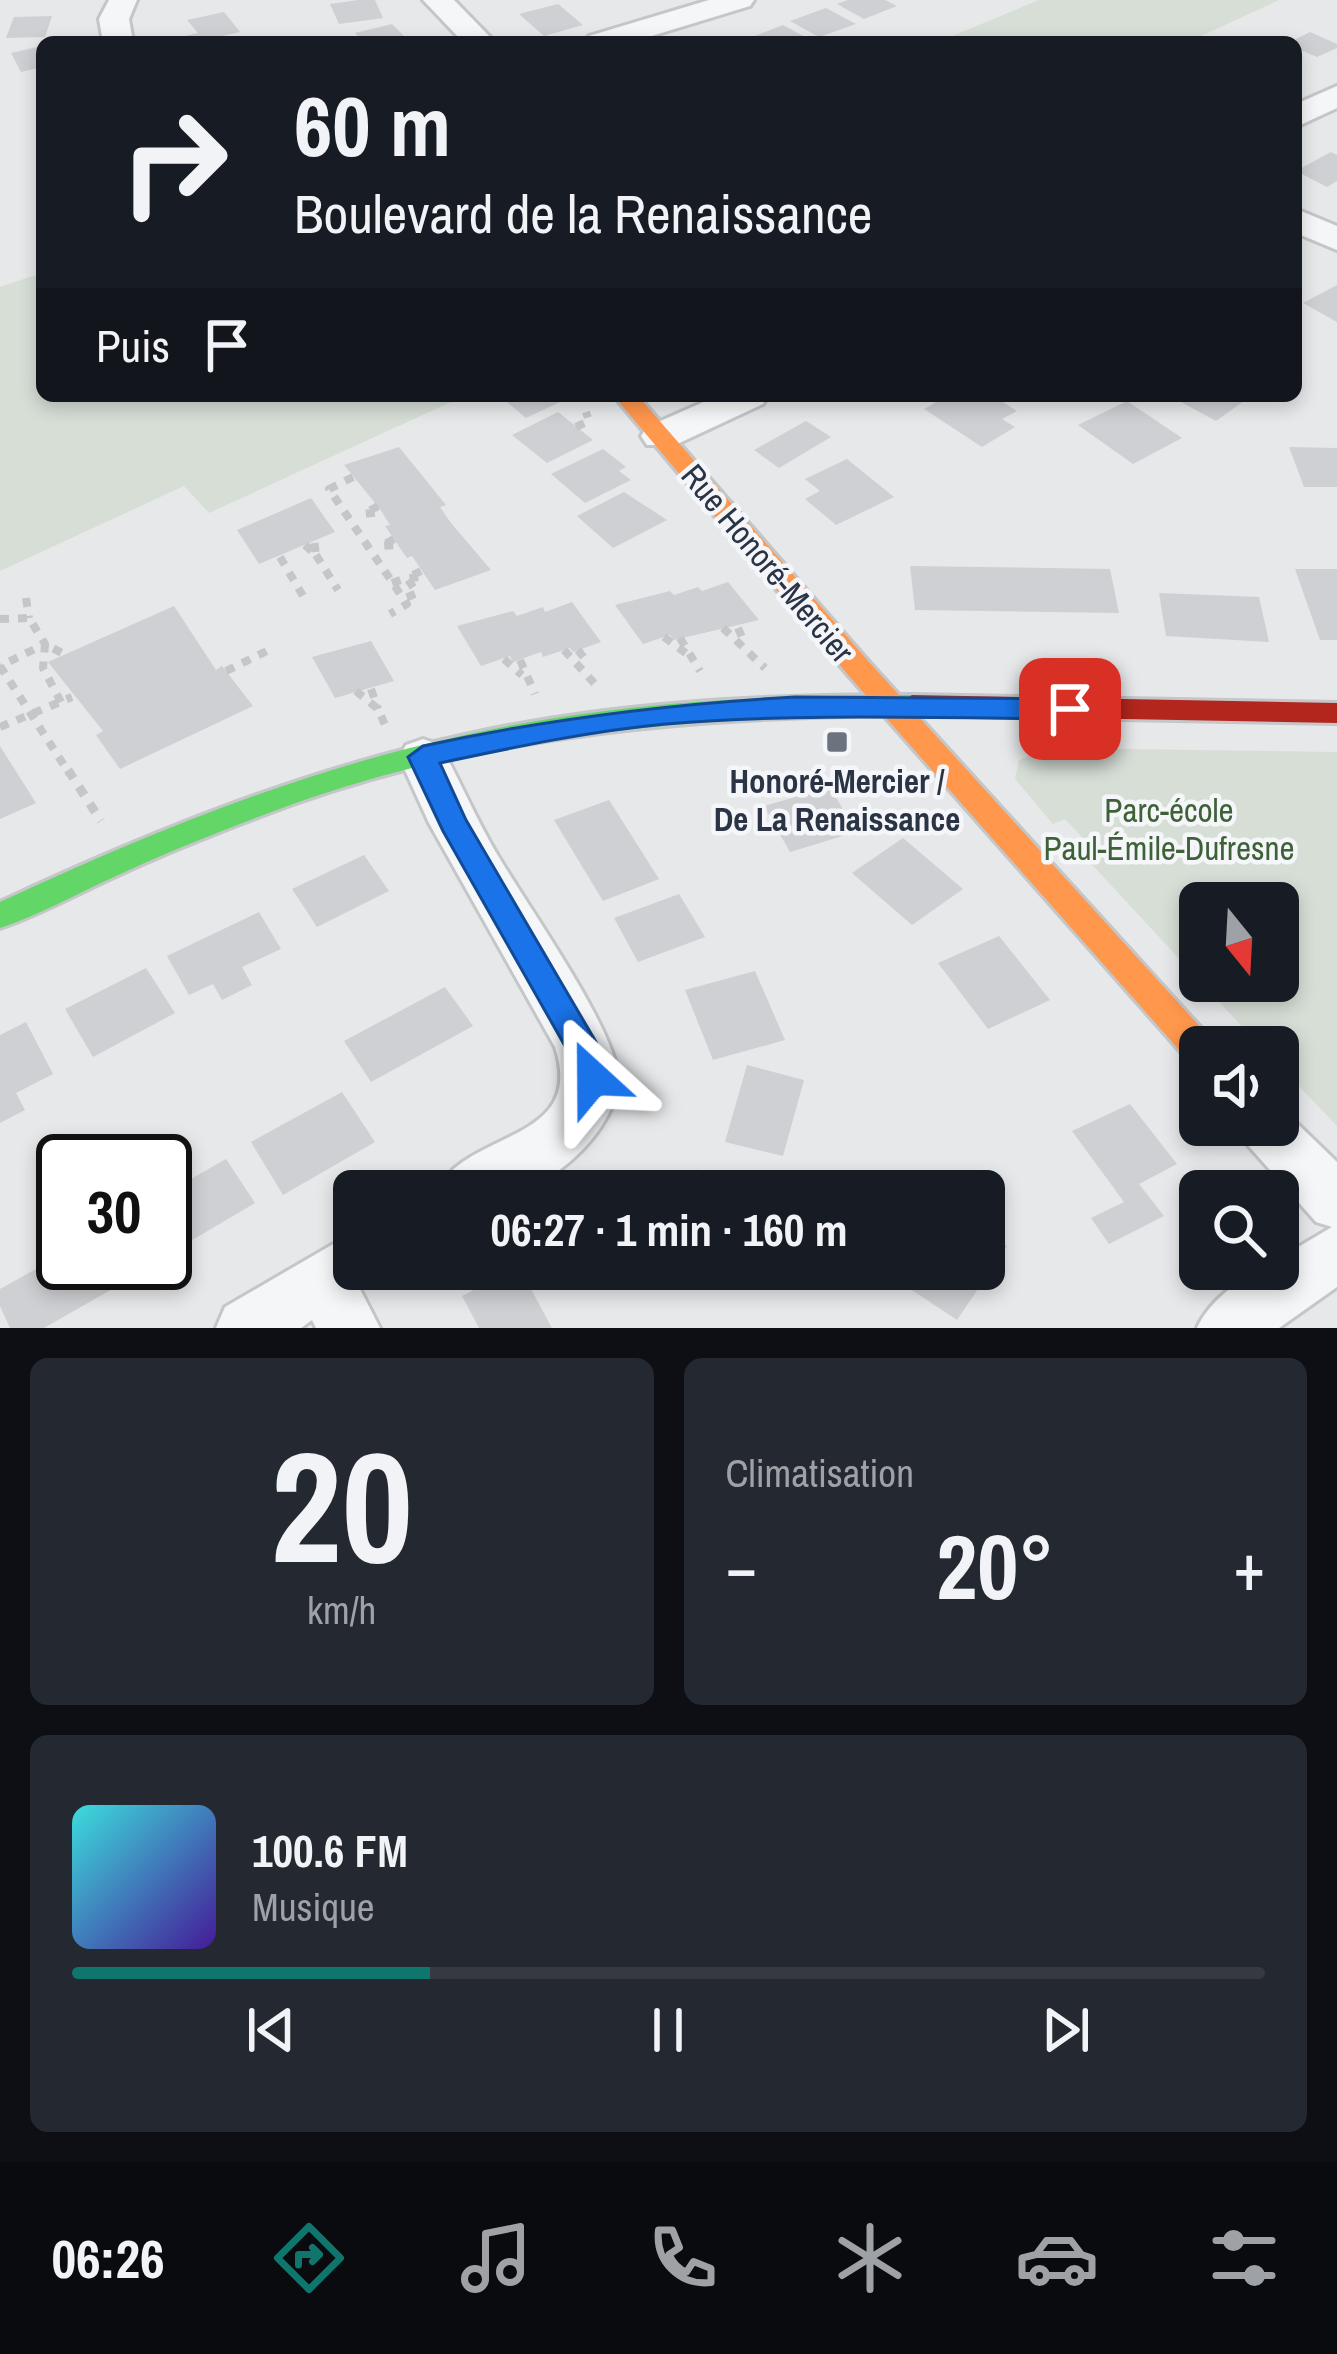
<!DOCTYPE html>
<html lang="fr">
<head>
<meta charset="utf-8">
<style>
	:root { --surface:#171b24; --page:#242831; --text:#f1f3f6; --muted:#9ea1a6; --line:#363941; --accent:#0f766e }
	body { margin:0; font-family:"Archivo Narrow",sans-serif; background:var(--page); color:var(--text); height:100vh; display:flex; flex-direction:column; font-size:45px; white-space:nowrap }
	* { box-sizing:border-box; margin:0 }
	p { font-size:39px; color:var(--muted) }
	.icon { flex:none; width:66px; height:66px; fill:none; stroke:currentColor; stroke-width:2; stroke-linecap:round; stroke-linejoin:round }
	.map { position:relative; height:1328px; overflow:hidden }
	.side { display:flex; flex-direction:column; gap:30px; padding:30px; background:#0d0f14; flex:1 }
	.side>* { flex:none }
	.guide { position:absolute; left:36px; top:36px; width:1266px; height:366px; border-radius:18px; box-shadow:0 6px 18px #0003; background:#171b24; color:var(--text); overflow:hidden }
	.needle { width:78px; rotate:162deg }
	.fabs { position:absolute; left:1179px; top:882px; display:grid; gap:24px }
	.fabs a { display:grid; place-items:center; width:120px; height:120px; border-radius:18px; background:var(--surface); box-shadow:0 6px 18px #0003; font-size:60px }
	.speed { position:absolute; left:36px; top:1134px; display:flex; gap:24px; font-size:60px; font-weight:700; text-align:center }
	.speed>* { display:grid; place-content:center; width:156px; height:156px; border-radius:50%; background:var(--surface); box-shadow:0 6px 18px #0003; line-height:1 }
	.speed .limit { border:6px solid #111; border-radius:18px; background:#fff; color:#111 }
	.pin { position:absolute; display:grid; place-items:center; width:102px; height:102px; color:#fff; margin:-51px; border-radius:24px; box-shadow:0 6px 18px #0006 }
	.me { position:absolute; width:132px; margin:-66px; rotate:336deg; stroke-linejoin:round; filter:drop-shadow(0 0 9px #0008) }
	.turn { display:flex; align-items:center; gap:42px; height:252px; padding:0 60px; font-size:54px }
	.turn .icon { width:156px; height:156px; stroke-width:2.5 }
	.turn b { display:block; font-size:84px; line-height:102px }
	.then { display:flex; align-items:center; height:114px; padding:0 60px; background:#0003; gap:24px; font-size:45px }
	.big { font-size:90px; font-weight:700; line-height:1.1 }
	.side .card { flex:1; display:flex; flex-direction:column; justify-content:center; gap:18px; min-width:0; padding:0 42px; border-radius:18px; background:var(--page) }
	.side .dial { align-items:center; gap:0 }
	.dial b { font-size:156px; line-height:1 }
	.song { display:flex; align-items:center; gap:36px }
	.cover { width:144px; height:144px; border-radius:18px; background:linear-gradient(135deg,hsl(180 70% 55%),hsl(260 70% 35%)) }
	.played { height:12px; border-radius:6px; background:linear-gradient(90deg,var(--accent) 30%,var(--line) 30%) }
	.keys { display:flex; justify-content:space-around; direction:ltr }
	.heat { display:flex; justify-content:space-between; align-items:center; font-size:66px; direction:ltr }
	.side .tiles { flex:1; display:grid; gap:30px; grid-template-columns:1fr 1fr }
	.card:last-child { grid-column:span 2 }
	.trip { position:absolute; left:333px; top:1170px; width:672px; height:120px; border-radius:18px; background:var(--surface); box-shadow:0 6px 18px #0003; font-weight:700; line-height:120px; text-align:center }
	.dock { display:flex; height:192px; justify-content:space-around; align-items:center; background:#090b0e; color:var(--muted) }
	.dock .icon { width:84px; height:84px }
	.dock .active { color:var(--accent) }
	.dock b { font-size:54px; color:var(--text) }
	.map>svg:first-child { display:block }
</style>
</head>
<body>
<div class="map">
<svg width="1337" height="1328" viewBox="0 0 1337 1328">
	<rect width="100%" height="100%" fill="#e6e8ea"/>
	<g fill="#d6ded6" fill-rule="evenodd">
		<path d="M1039,0H1279L1188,42H938Z"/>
		<path d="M42,273V396H464L209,513L184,486L0,571V287Z"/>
		<path d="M1046,748L1337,752V1126L1278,1064V1047H1261L1072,843L1082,837L1065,819L1053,824L1015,779L1019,760ZM1200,903H1278V981H1200Z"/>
	</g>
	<g fill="#ced0d3">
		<path d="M358,0H375L383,18L339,24L330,4Z"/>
		<path d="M848,0H885L897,6L864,19L837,4Z"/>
		<path d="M558,4L583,25L544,36L519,14Z"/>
		<path d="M826,8L856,24L819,37L790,21Z"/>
		<path d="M224,12L240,32L197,42L185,36L198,33L187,20Z"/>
		<path d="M52,16L45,37L6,38L14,17Z"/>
		<path d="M392,24L410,42H363L355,33Z"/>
		<path d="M783,25L814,42L747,39Z"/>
		<path d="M1310,32L1337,44V48L1317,57L1296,48V39Z"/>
		<path d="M42,46V67L21,72L11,53Z"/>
		<path d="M1331,152L1337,155V181L1327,187L1296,171Z"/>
		<path d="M1337,285V322L1303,303Z"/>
		<path d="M500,396H560L564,400L526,418Z"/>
		<path d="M947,396L969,400L993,396L1017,411L1002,419L1015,427L982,447L924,409Z"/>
		<path d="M1170,396H1251L1216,421Z"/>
		<path d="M1127,401L1182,438L1133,464L1078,425Z"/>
		<path d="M558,412L593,440L547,463L512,435Z"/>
		<path d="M806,421L831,437L779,468L754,450Z"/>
		<path d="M399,447L446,505L440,507L451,523L491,570L435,590L412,556L407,558L385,526L390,525L380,509L344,465Z"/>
		<path d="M1289,447L1337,448V487H1304Z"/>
		<path d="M603,449L626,467L619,471L631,480L585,503L551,474Z"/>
		<path d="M847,459L894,497L836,525L805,499L820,491L805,479Z"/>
		<path d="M624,492L667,520L613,548L577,516Z"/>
		<path d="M311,498L335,532L259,564L237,530Z"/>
		<path d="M910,566L1110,569L1119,613L915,610Z"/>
		<path d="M1295,569H1337V640H1320Z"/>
		<path d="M728,582L759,620L674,640L670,635L643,644L615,605L670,591L674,595L698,587L702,591Z"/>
		<path d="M1159,593L1259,597L1269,642L1166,636Z"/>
		<path d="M572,602L601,642L573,652L570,648L543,657L541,652L513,662L510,656L481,666L457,626L513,611L517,616L543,607L545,612Z"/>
		<path d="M174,606L216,670L222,666L253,706L120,769L96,735L103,731L48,662Z"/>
		<path d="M371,641L394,681L335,698L312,657Z"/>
		<path d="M0,746L36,803L0,819Z"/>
		<path d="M830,787L856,832L790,852L764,806Z"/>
		<path d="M609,800L659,879L603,901L554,820Z"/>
		<path d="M903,838L963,889L912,925L852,873Z"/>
		<path d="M364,855L389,891L317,927L292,889Z"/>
		<path d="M679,894L705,937L638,962L614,918Z"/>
		<path d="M259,912L281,949L242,967L252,985L222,1000L213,984L189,995L167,956Z"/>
		<path d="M999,936L1050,1000L988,1029L938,963Z"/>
		<path d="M146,968L175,1013L93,1057L65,1009Z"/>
		<path d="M755,971L785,1040L713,1060L685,990Z"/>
		<path d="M445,987L473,1026L371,1082L344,1041Z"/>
		<path d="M26,1022L53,1074L16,1093L25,1110L0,1123V1035Z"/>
		<path d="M747,1065L804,1080L783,1156L725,1142Z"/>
		<path d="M342,1092L375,1142L283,1195L251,1142Z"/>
		<path d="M1130,1104L1177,1164L1139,1184L1164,1216L1109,1244L1091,1218L1124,1202L1072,1131Z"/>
		<path d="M226,1159L255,1203L165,1256V1194Z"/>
		<path d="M696,1169L722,1191H674Z"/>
		<path d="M984,1231L1007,1246L957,1320L880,1269H984Z"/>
		<path d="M63,1254V1263H120L128,1280L44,1328H10L0,1306V1289Z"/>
		<path d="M515,1269H520L552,1328H479L462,1296Z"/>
	</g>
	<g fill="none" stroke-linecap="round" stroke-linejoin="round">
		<defs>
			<g id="street">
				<path d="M109,0H137L129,19L133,42H103L99,19Z"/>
				<path d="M423,0H454L495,42H463Z"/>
				<path d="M709,0H754L750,6L632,42H585L589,36Z"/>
				<path d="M1337,86V108L1296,127V104Z"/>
				<path d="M1296,209L1337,226V250L1296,233Z"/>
				<path d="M717,396H768L763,404L675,445H647L641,436L647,427Z"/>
				<path d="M423,739L440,745C461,782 477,822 500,859C530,909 606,1016 617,1069C626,1117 564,1178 520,1191C497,1197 462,1191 437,1191C466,1129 587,1144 555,1047L429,823L399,757L406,745Z"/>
				<path d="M1278,1105L1337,1162V1287L1279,1328H1197C1209,1301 1247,1269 1278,1269V1259L1332,1227L1316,1222L1246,1143L1238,1125H1278Z"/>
				<path d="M354,1232V1269H380L375,1280L360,1289L380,1328H316L312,1320L301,1328H216L225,1307Z"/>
			</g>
			<path id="fast" d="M912,695L926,705L912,715C702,716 492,733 293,804C233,826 174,849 116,876C78,893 40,915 0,928V902C150,832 303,770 465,735C611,702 763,695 912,695Z"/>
			<path id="slow" d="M614,396H638L869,662L1212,1040L1215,1047H1200V1064L1188,1060L849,676Z"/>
			<path id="jam" d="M912,695L1337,703V723L912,715L898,705Z"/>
		</defs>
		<use href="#street" stroke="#c4c6c8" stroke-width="6"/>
		<use href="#fast" stroke="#c4c6c8" stroke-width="6"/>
		<use href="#slow" stroke="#c4c6c8" stroke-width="6"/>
		<use href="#jam" stroke="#c4c6c8" stroke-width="6"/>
		<g stroke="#c5c6ca" stroke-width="8" stroke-dasharray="9 9" stroke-linecap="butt">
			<path d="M576,427L589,421L586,412"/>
			<path d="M353,477L329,489L407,604L390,614"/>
			<path d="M378,506L364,514L382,512"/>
			<path d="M394,539L381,546L398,545"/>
			<path d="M305,545L316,555L314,539"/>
			<path d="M316,555L338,590"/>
			<path d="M280,557L306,601"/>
			<path d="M421,571L407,578L425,577"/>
			<path d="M392,583L407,578L417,593L403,599"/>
			<path d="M26,598L29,618"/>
			<path d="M0,619L29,618L45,644L0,666"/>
			<path d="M723,628L765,668"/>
			<path d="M738,628L745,644"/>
			<path d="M664,637L687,654"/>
			<path d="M680,638L700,671"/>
			<path d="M564,650L595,684"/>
			<path d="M578,650L585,659L581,665"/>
			<path d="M504,659L522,675"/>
			<path d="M520,660L535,694"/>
			<path d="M0,666L69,773"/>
			<path d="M226,671L269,650"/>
			<path d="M371,689L378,709"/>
			<path d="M356,691L378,709L385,725"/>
			<path d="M61,702L43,668L45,644L64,654"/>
			<path d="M0,727L72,697"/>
		</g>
		<path stroke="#c5c6ca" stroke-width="9" stroke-dasharray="10 10" stroke-linecap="butt" d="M68,770L101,821"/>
		<use href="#street" fill="#f5f6f7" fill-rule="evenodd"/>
		<use href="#fast" fill="#63d668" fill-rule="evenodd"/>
		<use href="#slow" fill="#ff974d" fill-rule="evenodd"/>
		<use href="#jam" fill="#b3261e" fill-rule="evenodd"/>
	</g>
	<path fill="#1a73e8" stroke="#114b97" stroke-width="3" d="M795,697L1070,699L1084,709L1070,719C935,718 800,713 666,724C590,731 515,747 440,763L466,820L596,1042L610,1078L605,1088L593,1092L581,1088L565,1046L443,831L408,757L423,746C547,719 668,704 795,697Z"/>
	<rect fill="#6c737f" stroke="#f4f6f9" stroke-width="4.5" x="825" y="730" width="24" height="24" rx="6"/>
	<g text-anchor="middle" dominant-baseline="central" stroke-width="9" stroke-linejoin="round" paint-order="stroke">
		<g font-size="33" fill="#2b3445" stroke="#f4f6f9">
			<text transform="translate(768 563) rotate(50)">Rue Honoré-Mercier</text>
		</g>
		<g font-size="33" font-weight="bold" fill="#2b3445" stroke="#f4f6f9">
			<text x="837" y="781">Honoré-Mercier /<tspan x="837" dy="38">De La Renaissance</tspan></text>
		</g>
		<g font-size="33" fill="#3f6138" stroke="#f4f6f9">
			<text x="1169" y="810">Parc-école<tspan x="1169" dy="38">Paul-Émile-Dufresne</tspan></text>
		</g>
	</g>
</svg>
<div class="fabs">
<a><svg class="needle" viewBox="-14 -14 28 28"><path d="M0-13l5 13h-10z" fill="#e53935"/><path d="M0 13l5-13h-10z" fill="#9ea1a6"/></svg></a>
<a><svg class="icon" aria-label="sound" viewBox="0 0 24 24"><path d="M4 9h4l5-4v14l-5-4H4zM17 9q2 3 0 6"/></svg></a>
<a><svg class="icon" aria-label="search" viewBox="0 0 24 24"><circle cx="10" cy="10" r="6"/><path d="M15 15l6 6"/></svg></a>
</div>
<div class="speed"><div class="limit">30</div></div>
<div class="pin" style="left:1070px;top:709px;background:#d93025"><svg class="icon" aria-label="arrive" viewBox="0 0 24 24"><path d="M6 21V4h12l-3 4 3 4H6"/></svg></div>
<svg class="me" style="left:593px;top:1078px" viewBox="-20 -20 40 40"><path d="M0-17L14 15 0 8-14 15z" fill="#1a73e8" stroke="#fff" stroke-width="4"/></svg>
<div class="trip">06:27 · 1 min · 160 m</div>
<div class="guide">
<div class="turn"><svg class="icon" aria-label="right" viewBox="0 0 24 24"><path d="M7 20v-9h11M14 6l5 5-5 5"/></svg><div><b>60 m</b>Boulevard de la Renaissance</div></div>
<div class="then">Puis<svg class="icon" aria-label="arrive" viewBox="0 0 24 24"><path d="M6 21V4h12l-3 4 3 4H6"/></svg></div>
</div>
</div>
<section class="side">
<div class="tiles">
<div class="card dial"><b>20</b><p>km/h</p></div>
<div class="card"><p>Climatisation</p>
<div class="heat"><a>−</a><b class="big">20°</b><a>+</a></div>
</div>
<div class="card">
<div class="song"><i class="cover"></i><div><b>100.6 FM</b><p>Musique</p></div></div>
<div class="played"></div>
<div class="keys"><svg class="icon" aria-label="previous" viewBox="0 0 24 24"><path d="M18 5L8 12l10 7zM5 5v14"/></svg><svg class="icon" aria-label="pause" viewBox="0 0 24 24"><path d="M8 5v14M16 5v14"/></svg><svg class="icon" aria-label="next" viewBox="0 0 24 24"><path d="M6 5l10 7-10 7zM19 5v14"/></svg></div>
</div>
</div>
</section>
<nav class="dock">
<b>06:26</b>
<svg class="icon active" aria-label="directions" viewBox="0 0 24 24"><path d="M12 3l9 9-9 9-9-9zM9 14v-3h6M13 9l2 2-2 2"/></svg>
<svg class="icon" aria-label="music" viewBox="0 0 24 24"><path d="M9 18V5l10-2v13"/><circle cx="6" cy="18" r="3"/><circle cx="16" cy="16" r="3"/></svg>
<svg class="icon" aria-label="phone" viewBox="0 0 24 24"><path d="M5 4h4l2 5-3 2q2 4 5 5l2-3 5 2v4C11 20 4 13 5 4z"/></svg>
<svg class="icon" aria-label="climate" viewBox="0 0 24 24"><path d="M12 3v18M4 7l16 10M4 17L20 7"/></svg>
<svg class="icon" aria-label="car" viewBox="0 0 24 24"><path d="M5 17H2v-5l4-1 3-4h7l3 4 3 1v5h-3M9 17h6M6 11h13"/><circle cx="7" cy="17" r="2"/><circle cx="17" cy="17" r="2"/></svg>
<svg class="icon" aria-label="filters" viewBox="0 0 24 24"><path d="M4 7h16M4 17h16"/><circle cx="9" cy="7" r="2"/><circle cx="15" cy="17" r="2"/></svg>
</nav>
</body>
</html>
